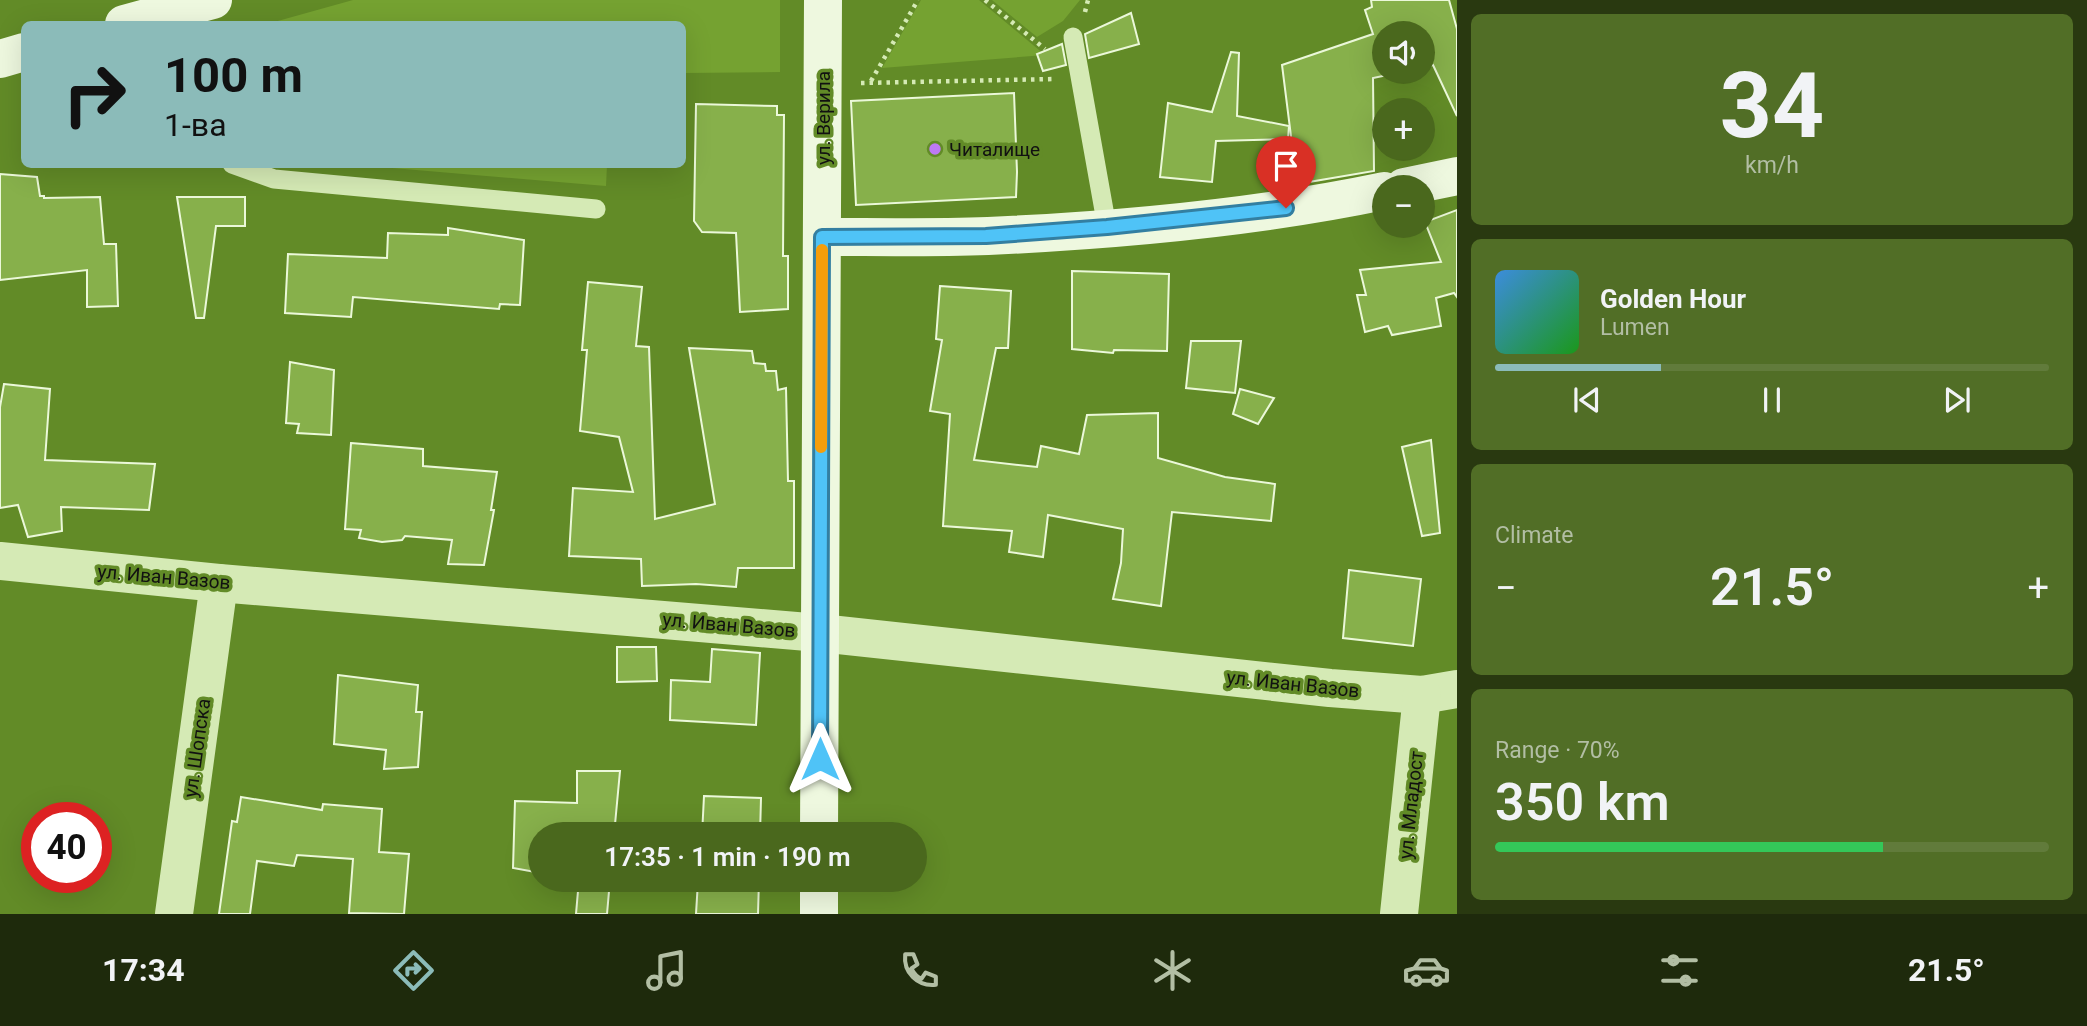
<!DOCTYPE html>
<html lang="en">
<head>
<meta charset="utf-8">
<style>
	:root { --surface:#4a681d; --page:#516e26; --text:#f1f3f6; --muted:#b2bea4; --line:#617b3b; --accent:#8bbbb9 }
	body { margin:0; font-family:Roboto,sans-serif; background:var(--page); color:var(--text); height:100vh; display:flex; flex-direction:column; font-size:26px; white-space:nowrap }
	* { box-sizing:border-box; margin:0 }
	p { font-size:23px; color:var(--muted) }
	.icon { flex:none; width:38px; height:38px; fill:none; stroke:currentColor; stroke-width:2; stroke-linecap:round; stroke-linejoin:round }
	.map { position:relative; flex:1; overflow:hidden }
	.panel { display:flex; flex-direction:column; gap:14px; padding:14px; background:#293910; width:630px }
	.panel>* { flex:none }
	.hud { position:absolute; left:21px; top:21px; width:665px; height:147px; border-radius:10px; box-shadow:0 7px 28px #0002; background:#8bbbb9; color:#111; overflow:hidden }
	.controls { position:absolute; left:1372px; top:21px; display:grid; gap:14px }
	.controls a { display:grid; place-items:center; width:63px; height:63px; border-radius:50%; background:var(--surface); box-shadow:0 7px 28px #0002; font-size:35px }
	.speed { position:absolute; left:21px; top:802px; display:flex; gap:14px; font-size:35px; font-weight:700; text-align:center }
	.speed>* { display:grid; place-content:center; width:91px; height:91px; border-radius:50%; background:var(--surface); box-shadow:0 7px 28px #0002; line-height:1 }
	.speed .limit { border:10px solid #d22; background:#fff; color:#111 }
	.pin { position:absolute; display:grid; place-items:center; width:60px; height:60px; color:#fff; margin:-72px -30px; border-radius:50% 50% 50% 0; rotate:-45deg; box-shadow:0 0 7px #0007 }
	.pin .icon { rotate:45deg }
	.me { position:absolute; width:77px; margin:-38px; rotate:0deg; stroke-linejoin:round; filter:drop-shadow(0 0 5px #0008) }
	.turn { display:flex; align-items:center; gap:24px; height:147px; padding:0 28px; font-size:32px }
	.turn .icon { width:91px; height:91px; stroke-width:2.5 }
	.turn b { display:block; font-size:49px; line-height:60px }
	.big { font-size:52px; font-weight:600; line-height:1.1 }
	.panel .widget { flex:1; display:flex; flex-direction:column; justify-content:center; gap:10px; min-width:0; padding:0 24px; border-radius:10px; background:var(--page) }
	.panel .dial { align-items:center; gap:0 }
	.dial b { font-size:91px; line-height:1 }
	.song { display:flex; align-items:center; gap:21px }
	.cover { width:84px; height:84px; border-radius:10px; background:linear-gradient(135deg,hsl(210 70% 55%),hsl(120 70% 35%)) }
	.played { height:7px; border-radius:4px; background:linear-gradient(90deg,var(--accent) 30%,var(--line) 30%) }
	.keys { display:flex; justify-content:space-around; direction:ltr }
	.heat { display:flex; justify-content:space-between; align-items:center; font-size:38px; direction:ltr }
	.charge { height:10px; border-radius:5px; background:linear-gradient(90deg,#34c759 70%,var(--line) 0) }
	.trip { position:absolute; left:528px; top:822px; width:399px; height:70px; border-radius:35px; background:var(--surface); box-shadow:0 7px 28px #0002; font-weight:600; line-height:70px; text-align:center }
	.menu { display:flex; height:112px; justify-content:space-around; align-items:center; background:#1e2a0c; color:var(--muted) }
	.menu .icon { width:49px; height:49px }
	.menu .on { color:var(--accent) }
	.menu b { font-size:32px; color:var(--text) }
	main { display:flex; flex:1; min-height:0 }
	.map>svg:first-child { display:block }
</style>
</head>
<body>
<main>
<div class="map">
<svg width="1457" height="914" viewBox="0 0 1457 914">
	<rect width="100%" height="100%" fill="#628b27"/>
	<g fill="#75a231">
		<path d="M353,0H780V72L683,73L682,24H267Z"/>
		<path d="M921,0H979L1045,55L882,68Z"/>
		<path d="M992,0H1080L1063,21L1037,37Z"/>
		<path d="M357,165H607L606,186Z"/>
	</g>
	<g fill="#87b04b" stroke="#ebf8d9" stroke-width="2">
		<path d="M1371,0H1449L1457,29V116L1433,65L1423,67V33H1384V72H1402L1373,78L1374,171L1297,184L1282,65L1373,34L1365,10L1372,7Z"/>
		<path d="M1131,13L1139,44L1089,58L1085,34Z"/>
		<path d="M1062,44L1066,65L1043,71L1037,54Z"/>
		<path d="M1231,52L1239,53L1237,116L1289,126L1288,139L1216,141L1212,182L1160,177L1168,103L1212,112Z"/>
		<path d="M1014,93L1017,172L1016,197L856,205L851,101Z"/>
		<path d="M696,104L777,106V115H784L783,256H788V309L740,312L736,233L702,232L694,221Z"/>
		<path d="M0,174L37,177L40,196H44V198L100,197L104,244H116L118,306L87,307V270L0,280Z"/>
		<path d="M177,197H245V226H216L204,318H196Z"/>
		<path d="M1457,210V297L1454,293L1436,298L1441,326L1392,335L1388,326L1365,332L1357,295H1366L1360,270L1441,262L1425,222Z"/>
		<path d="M448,228L524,240L520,305L500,304L499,309L353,297L351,317L285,313L288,254L387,258L388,233L448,235Z"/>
		<path d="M1072,271L1169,274L1167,351L1114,350L1113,353L1072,349Z"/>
		<path d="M588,282L642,287L636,346L649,347L655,519L715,504L689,348L752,351L754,363L765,364L766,371H776L778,390L786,388L788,481H794V568H738L736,587L696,584L642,586L641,559L569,556L573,488L633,492L619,437L580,431L587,350H582Z"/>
		<path d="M940,286L1011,291L1008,348H996L974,460L1037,467L1041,446L1079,454L1087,415L1158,413V458L1225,477L1275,484L1271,521L1172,512L1161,606L1113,599L1121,563L1123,529L1048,515L1043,557L1009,552L1012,531L943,526L950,414L930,411L942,340L936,339Z"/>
		<path d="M1191,341H1241L1235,393L1186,388Z"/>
		<path d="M290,362L334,370L331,435L297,433L299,424L286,423Z"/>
		<path d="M4,384L50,389L45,460L155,464L149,510L61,507L62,531L28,537L18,505L0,508V407Z"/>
		<path d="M1240,389L1274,398L1258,424L1233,414Z"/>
		<path d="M1431,440L1440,533L1422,536L1402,447Z"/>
		<path d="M351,443L423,449V466L497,472L491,510H494L484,565L448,564L452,540L405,536L402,540L382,542L359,538L361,530L345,529Z"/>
		<path d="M1349,570L1421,579L1413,646L1343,638Z"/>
		<path d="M617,647H656L657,681L617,682Z"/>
		<path d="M712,649L760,653L756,725L670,720L671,680L710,682Z"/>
		<path d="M338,675L418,685L416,712H422L418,767L384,769L386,750L334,744Z"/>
		<path d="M577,771H620L614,835H541V873L513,868L515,801L577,803Z"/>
		<path d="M704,796L761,798L760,835H702Z"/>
		<path d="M241,797L322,810L323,804L382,809L379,852L409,854L404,914L349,913L353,859L297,855L294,866L257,861L250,914H219L232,821L237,822Z"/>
		<path d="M566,880H610L607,914H576L578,891L566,890Z"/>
		<path d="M759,880L758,914H696L698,881Z"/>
	</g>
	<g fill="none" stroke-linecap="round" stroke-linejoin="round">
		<g stroke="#d5eab5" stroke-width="4.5" stroke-dasharray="3.5 5" stroke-linecap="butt">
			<path d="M985,0L1045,49"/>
			<path d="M1085,12L1088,0"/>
			<path d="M871,81L918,0"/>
			<path d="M861,83L1055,79"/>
		</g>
		<g stroke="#d5eab5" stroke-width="19">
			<path d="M1073,37L1107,227"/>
			<path d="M232,164L274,179L596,209"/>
		</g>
		<g stroke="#d5eab5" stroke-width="38">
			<path d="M0,561L219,583L820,633L1330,688L1422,695L1457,689"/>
			<path d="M174,914L219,583"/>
			<path d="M1399,914L1422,695"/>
		</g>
		<g stroke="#eef8df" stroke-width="38">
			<path d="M124,24L213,0"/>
			<path d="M0,59L24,52"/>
			<path d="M1404,187L1457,176"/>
			<path d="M822,237C877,237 933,238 988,236C1120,230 1255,218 1384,191"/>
			<path d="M819,835L823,0"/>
			<path d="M819,914V880"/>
		</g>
	</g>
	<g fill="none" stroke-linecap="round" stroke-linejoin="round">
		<defs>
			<path id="route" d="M820,759L822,237L986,236L1107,227L1286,208"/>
		</defs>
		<use href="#route" stroke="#337fa1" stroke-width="18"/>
		<use href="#route" stroke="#4fc3f7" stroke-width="12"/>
		<path stroke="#f59e0b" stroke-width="12" d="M821,447L822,250"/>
	</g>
	<circle fill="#bd7af3" stroke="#628b27" stroke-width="2.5" cx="935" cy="149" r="7"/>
	<g text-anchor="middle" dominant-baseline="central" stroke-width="7" stroke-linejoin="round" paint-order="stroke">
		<g font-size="19" fill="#111" stroke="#628b27">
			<text transform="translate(823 118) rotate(-90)">ул. Верила</text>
			<text transform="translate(164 577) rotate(5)">ул. Иван Вазов</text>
			<text transform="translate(729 625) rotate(5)">ул. Иван Вазов</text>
			<text transform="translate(1293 684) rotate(6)">ул. Иван Вазов</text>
			<text transform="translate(197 748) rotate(-82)">ул. Шопска</text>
			<text transform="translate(1411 805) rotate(-84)">ул. Младост</text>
		</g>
		<g font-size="19" fill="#111" stroke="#628b27" text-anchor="start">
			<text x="949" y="149">Читалище</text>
		</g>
	</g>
</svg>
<div class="controls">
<a><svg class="icon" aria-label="sound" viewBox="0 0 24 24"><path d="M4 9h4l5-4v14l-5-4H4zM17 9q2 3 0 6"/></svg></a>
<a>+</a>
<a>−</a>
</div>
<div class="speed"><div class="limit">40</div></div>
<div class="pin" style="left:1286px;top:208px;background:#d93025"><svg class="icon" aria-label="arrive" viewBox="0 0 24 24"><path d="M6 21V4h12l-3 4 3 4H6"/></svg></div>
<svg class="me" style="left:820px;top:759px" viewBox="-20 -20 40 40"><path d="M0-17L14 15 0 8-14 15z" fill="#4fc3f7" stroke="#fff" stroke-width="4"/></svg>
<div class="trip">17:35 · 1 min · 190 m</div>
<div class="hud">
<div class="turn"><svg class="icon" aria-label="right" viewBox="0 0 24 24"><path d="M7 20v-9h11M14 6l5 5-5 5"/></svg><div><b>100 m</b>1-ва</div></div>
</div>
</div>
<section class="panel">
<div class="widget dial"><b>34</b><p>km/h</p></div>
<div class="widget">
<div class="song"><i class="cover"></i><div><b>Golden Hour</b><p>Lumen</p></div></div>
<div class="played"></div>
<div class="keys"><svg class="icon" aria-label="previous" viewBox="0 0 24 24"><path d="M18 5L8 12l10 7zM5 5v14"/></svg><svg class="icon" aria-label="pause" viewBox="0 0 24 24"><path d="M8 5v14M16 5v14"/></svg><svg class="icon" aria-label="next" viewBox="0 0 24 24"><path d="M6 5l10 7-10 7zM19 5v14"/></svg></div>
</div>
<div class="widget"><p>Climate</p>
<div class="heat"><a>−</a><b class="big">21.5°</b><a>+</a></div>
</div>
<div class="widget"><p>Range · 70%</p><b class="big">350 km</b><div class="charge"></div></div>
</section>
</main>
<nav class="menu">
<b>17:34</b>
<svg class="icon on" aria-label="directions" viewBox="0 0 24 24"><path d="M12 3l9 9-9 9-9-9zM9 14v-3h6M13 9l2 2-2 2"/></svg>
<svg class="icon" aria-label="music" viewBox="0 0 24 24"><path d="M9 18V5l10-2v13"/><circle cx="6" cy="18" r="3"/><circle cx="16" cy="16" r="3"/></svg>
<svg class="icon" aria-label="phone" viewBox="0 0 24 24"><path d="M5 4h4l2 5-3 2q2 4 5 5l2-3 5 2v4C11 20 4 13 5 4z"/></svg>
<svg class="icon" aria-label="climate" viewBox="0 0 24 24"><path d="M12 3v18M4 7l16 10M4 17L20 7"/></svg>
<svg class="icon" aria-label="car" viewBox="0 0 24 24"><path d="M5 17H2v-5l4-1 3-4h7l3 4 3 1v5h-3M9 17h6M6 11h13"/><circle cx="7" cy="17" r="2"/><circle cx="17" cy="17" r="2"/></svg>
<svg class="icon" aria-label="filters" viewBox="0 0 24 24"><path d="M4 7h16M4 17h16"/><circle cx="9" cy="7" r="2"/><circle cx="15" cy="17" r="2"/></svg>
<b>21.5°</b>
</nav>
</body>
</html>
